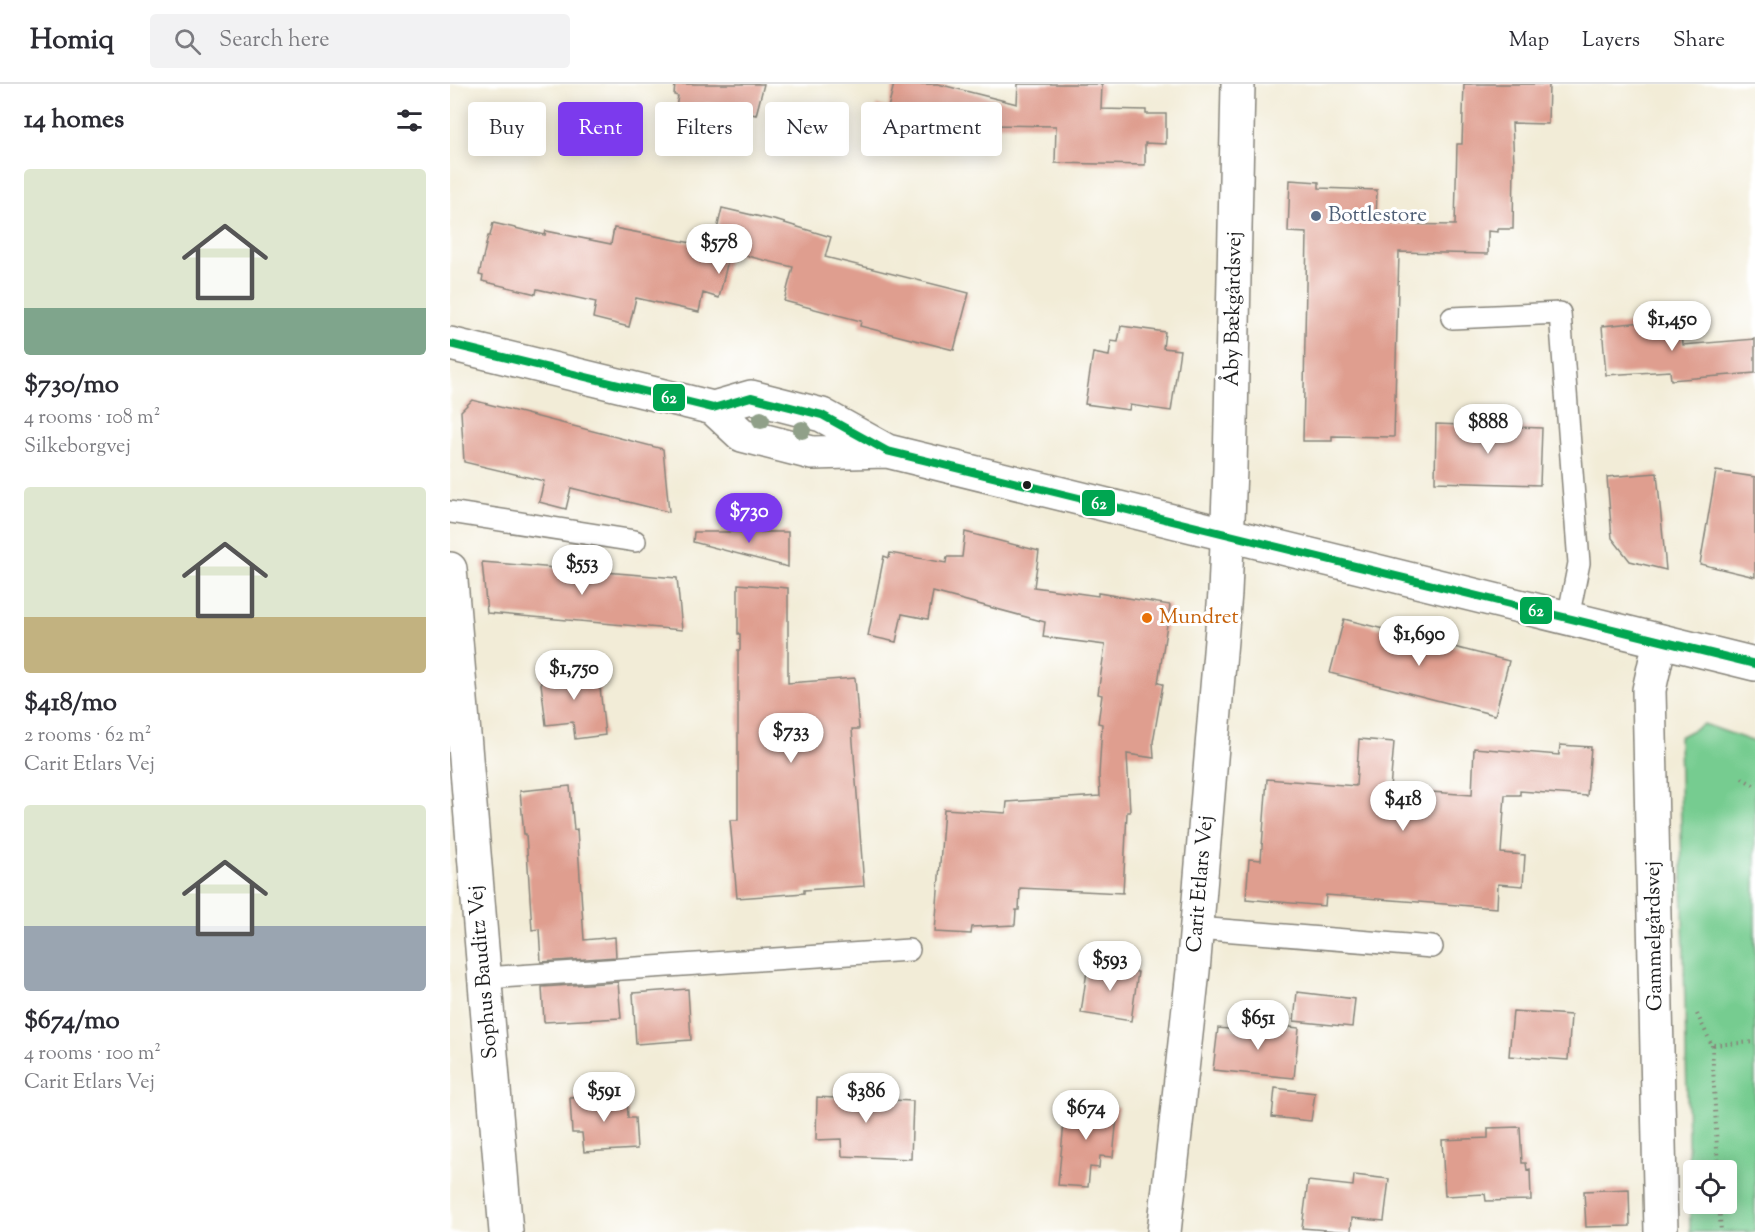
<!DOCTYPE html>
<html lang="en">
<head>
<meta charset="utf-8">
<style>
	body { margin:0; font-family:"Sorts Mill Goudy",serif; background:#f2f2f3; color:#2b2b33; height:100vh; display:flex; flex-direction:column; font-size:22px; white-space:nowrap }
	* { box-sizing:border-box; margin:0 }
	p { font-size:20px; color:#7c7c81 }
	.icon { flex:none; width:33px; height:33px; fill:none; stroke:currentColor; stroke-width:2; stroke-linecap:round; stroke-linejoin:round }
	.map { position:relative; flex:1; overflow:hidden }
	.side { display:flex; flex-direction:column; background:#fff; width:450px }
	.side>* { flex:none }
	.hud { position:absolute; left:18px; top:18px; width:570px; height:54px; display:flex; gap:12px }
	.fabs { position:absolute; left:1233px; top:1076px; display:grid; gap:12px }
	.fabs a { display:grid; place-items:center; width:54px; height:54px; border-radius:6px; background:#fff; box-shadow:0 3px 15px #0003; font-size:30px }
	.price { position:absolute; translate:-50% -51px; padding:0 14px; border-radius:21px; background:#fff; color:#222; font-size:20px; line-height:39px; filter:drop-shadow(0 2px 3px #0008) }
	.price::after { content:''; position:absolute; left:50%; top:36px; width:18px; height:14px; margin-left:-9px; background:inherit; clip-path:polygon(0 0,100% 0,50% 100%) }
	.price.active { background:#7c3aed; color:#fff }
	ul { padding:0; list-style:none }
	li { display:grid; align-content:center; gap:12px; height:318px; padding:0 24px }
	li span { display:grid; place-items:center; height:186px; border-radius:6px; color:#555 }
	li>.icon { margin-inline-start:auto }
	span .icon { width:108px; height:108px; fill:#fffc; stroke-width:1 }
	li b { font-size:26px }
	h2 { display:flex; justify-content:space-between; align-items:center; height:72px; padding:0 24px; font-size:26px }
	.chip { padding:0 21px; border-radius:6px; background:#fff; box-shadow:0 3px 15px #0003; font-size:21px; line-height:54px }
	.chip.active { background:#7c3aed; color:#fff }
	header { display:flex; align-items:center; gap:36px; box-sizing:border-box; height:84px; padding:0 30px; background:#fff; border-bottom:2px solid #e1e1e2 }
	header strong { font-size:28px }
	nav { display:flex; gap:33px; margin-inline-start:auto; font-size:21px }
	.search { width:420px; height:54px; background:#f2f2f3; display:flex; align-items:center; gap:15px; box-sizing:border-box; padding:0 21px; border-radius:6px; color:#7c7c81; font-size:22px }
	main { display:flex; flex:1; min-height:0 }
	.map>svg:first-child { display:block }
</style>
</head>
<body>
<header>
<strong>Homiq</strong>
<div class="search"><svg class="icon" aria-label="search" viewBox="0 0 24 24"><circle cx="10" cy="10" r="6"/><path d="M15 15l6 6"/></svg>Search here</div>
<nav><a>Map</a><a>Layers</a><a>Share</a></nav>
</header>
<main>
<section class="side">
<h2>14 homes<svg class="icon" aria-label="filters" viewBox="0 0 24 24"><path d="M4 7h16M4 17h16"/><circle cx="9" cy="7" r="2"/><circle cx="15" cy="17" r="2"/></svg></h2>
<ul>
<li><span style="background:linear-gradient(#dfe7d0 75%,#7fa58c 0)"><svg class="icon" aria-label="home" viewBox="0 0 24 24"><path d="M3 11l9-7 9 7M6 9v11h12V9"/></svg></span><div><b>$730/mo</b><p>4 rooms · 108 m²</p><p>Silkeborgvej</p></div></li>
<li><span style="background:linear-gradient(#dfe7d0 70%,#c2b280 0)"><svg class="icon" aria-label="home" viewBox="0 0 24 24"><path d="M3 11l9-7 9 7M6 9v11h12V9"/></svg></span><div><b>$418/mo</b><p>2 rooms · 62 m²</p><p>Carit Etlars Vej</p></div></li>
<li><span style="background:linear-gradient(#dfe7d0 65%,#9aa5b1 0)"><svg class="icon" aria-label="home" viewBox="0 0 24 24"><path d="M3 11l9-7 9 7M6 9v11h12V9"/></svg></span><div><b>$674/mo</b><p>4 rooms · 100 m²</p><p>Carit Etlars Vej</p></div></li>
</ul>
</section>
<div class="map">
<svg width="1305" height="1148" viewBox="0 0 1305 1148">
	<rect width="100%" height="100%" fill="#fff"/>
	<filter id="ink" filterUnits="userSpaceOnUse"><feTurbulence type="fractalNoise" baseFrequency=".0167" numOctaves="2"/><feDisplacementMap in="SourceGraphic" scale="12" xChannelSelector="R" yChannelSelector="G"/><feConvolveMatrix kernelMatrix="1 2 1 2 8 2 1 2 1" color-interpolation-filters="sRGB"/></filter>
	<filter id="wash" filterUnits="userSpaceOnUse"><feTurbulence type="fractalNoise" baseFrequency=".008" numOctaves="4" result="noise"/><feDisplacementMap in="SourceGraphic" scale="24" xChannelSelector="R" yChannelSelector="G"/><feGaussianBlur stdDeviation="1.35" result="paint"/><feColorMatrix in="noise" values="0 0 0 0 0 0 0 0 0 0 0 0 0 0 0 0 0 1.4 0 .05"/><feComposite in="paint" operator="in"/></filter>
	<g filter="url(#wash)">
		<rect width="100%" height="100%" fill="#f2ecd7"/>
		<path fill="#76cc90" stroke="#497456" stroke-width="1.5" fill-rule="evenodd" d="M1254,640l51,18v490h-65l-11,-495zM1244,1086h32v33h-32z"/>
		<g id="blocks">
			<path fill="#df9e8f" d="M225,0h89l-8,31 -50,-12 -11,43 -31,-8 8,-32 4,1 2,-11 -4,-1z
				M444,0h44l79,20 1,-20h84l-1,25 45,1v4h20v30l-21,-1v22l-90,-2 1,-37 -69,-1 -6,27 -63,-15 -2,12 -47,-12 8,-32 11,3z
				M1014,0h85l-1,40 -36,-1 2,40 -1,66h-15v3l-10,-1v23l-89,-2 -5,185 -62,-1v5h-29l4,-208 -19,-1 2,-52 29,2v6l58,2 -1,31 14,1v2l65,1 2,-81h5z
				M272,124l56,13 53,16 -6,20 144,36 -15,57 -94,-24 1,-5 -77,-20 9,-34 -63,-15 -11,46 -16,-5 -4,19 -63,-14 -7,29 -36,-9 3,-16 -59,-13 -1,5 -54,-13 1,-5 -4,-1 9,-39h2l3,-13 52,12 1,-4 65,13 3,-16 103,20 -4,-1z
				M1225,235l1,10h6l1,16 72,-6v34l-84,7 -1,-9 -64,4 -4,-49z
				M671,242l44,6 -2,16 17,2 -9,61 -41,-6 -1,5 -44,-6 8,-51 16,3 2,-15 7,1z
				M22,316l191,49 6,63 -98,-24 -5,21 -27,-7 5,-21 -80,-19 -3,-51z
				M986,340l106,4 -2,57 -105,-3z
				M1266,387l39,6v100l-55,-13z
				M1207,389l9,97 -36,-9 -18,-23 -5,-61z
				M244,448h94v35l-95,-25z
				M515,448l74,19 -5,36 64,9v-3l72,12 -12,78 5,1 -10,58 1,16 -27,-4 3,58h-3l-4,81 -103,-5 -1,22h-3l-1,15 -43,2 -1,7 -36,-2 9,-123 62,4 1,-11 93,-6 -1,-21 3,-51 -4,-1 4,-28 -4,-1 7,-49 -62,-8 2,-15 -112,-30 -5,27 -26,-5 -6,28 -28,-6 16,-80 5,2 1,-5 56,10 1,-6h15z
				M32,478l195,16 5,52 -195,-17z
				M288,500l50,4v95l67,-5 4,51h-7l12,157 -60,4v3l-67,5 -7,-78h8v-170h2v-16h-2z
				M894,535l165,42 -14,54 -165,-42z
				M148,584l7,67 -30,4 -2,-17 -27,3 -6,-50z
				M909,655l35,3 -4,47 82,6 2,-47 85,7 1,-10 31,2 -4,49 -67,-5v4h-15l-4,58 24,2 -2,31 -25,-2 -1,24 -171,-13 -1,11 -79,-7 3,-40 12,1 6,-81 89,7z
				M120,702l4,44 3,-1 7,111 31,-3 1,20 -75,5 -2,-33 -7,1 -6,-96h-2l-4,-43z
				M638,880l50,8 -7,49 -50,-8z
				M168,898l3,36 -77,4 -2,-35z
				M238,905l3,51 -55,4 -3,-51z
				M847,908l58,7 -3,28 -58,-6z
				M1063,927l58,4 -3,45 -59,-4z
				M801,939l48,5 -5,50 -81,-8 5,-42 32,3z
				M386,1001l34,1 -1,13 44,2 -2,58 -69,-3 -1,-17 -25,1 1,-43 18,1z
				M825,1004l40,5 -4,28 -39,-4z
				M177,1012l1,22h7l2,31 -53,3 -2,-19h-10l-2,-35z
				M616,1018l52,5 -5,50 -13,-1 -1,12 -9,-1 -2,20 -30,-2z
				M1070,1043l2,36h4l1,7 3,-1 1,31 -45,1 -1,-7 -40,2 -3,-56 46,-2v-10z
				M904,1091l35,4 -5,42 -32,-3 -1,14 -49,-4 6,-47 45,5z
				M1179,1105l1,37 -44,1 -2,-36z"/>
		</g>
	</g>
	<g filter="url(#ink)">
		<use href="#blocks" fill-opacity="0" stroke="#87847a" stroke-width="1.5"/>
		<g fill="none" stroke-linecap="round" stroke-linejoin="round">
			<defs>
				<path id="service" d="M1002,234l108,-5 19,250 -11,55
					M0,428l185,29
					M747,844l235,19
					M35,894l424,-28"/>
				<path id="minor" d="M0,485l56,663
					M1210,557l-11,49 12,542
					M714,1148l29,-261 32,-378 5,-124 8,-385"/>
				<path id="tertiary" d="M0,260l263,64 38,-11 71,18 65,36 868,213
					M263,324l29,27 70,18 74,-2"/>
			</defs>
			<use href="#service" stroke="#87847a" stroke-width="24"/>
			<use href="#minor" stroke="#87847a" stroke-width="36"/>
			<use href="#tertiary" stroke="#87847a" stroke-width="36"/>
			<path stroke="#87847a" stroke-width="4" stroke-dasharray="1.5 4.5" stroke-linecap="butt" d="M1292,694l13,8
				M1247,930l15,31 43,-3
				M1262,961l6,125
				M1269,1119l2,29"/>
			<use href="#service" stroke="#fff" stroke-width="21"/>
			<use href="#minor" stroke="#fff" stroke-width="33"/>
			<use href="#tertiary" stroke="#fff" stroke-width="33"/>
			<defs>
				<path id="bus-1" d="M0,260l263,64 38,-11 71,18 65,36 868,213"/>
			</defs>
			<use href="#bus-1" stroke="#fff" stroke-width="12"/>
			<use href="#bus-1" stroke="#00a651" stroke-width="8"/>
		</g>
		<g fill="#90a089">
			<circle cx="311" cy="336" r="9"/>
			<circle cx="352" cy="346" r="9"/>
		</g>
	</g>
	<circle fill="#5c6f8a" stroke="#fff" stroke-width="2" cx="866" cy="132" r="6"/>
	<circle fill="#1c1c1c" stroke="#fff" stroke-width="2" cx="577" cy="401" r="5"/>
	<circle fill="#e8710a" stroke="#fff" stroke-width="2" cx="697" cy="534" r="6"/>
	<g text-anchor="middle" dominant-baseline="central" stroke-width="6" stroke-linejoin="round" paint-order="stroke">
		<g font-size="21" fill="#4e5e75" stroke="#fff" text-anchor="start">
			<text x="878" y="132">Bottlestore</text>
		</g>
		<g font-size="21" fill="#1c1c1c" stroke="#fff">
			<text transform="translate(784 225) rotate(-89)">Åby Bækgårdsvej</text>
			<text transform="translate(751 800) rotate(-85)">Carit Etlars Vej</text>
			<text transform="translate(1205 852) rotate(-91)">Gammelgårdsvej</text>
			<text transform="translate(34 888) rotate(-95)">Sophus Bauditz Vej</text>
		</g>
		<g font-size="21" fill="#c56008" stroke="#fff" text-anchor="start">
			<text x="709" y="534">Mundret</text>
		</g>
	</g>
	<g stroke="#fff" stroke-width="2">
		<rect x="202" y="299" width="34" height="29" rx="6" fill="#00a651"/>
		<rect x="631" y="405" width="35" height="28" rx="6" fill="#00a651"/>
		<rect x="1069" y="512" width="34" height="29" rx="6" fill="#00a651"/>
	</g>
	<g font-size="16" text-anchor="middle" font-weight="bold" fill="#fff">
		<text x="219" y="319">62</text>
		<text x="649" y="425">62</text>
		<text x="1086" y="532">62</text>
	</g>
</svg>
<div class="fabs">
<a><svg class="icon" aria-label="locate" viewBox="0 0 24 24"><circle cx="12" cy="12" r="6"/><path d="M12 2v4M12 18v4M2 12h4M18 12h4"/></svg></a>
</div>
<b class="price" style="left:269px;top:191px">$578</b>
<b class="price" style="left:1222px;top:268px">$1,450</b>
<b class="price" style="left:1038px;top:371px">$888</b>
<b class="price active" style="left:299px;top:460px">$730</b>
<b class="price" style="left:132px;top:512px">$553</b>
<b class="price" style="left:969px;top:583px">$1,690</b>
<b class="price" style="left:124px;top:617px">$1,750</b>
<b class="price" style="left:341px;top:680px">$733</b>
<b class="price" style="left:953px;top:748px">$418</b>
<b class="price" style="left:660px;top:908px">$593</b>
<b class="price" style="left:808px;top:967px">$651</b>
<b class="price" style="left:154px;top:1039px">$591</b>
<b class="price" style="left:416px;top:1040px">$386</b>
<b class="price" style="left:636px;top:1057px">$674</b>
<div class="hud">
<a class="chip">Buy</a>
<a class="chip active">Rent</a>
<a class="chip">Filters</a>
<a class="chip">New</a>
<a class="chip">Apartment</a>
</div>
</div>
</main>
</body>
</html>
